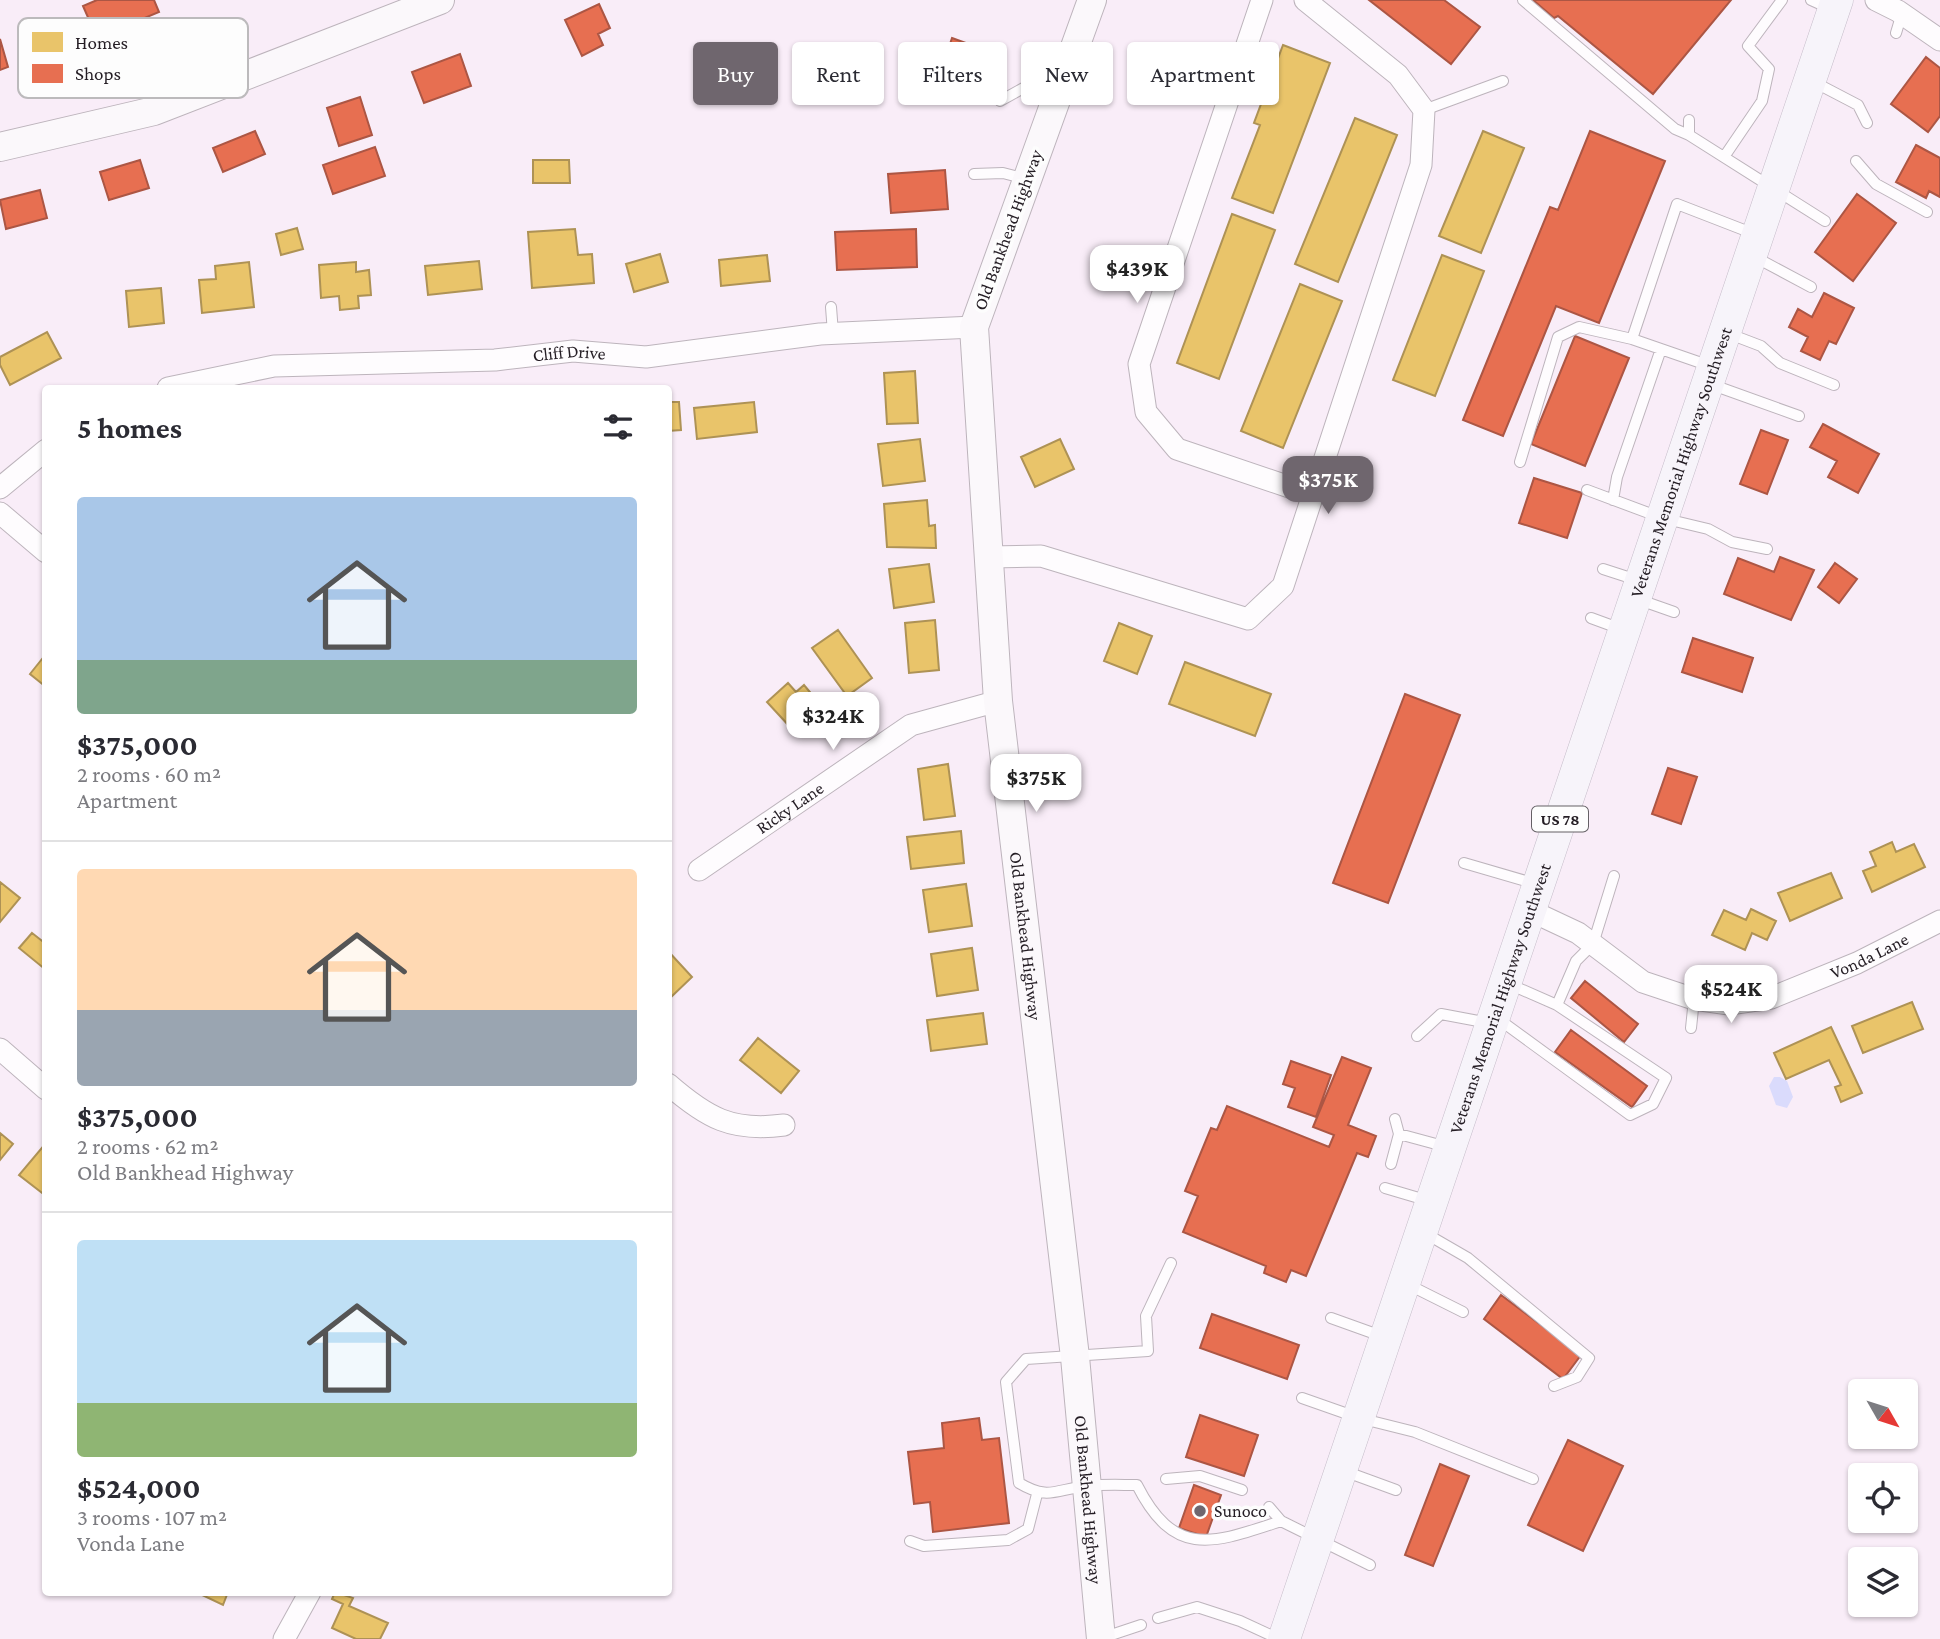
<!DOCTYPE html>
<html lang="en">
<head>
<meta charset="utf-8">
<style>
	body { margin:0; font-family:"Crimson Pro",serif; background:#f7f7f7; color:#2b2b33; height:100vh; display:flex; flex-direction:column; font-size:26px; white-space:nowrap }
	* { box-sizing:border-box; margin:0 }
	p { font-size:23px; color:#7c7c81 }
	.icon { flex:none; width:38px; height:38px; fill:none; stroke:currentColor; stroke-width:2; stroke-linecap:round; stroke-linejoin:round }
	.map { position:relative; flex:1; overflow:hidden }
	.details { position:absolute; left:42px; top:385px; width:630px; height:1211px; display:flex; flex-direction:column; background:#fff; border-radius:7px; box-shadow:0 2px 5px #0004 }
	.details>* { flex:none }
	.hud { position:absolute; left:693px; top:42px; width:665px; height:63px; display:flex; gap:14px }
	.needle { width:46px; rotate:129deg }
	.controls { position:absolute; left:1848px; top:1379px; display:grid; gap:14px }
	.controls a { display:grid; place-items:center; width:70px; height:70px; border-radius:7px; background:#fff; box-shadow:0 2px 5px #0004; font-size:35px }
	.price { position:absolute; translate:-50% -60px; padding:0 16px; border-radius:14px; background:#fff; color:#222; font-size:23px; line-height:46px; filter:drop-shadow(0 2px 4px #0008) }
	.price::after { content:''; position:absolute; left:50%; top:42px; width:21px; height:16px; margin-left:-10px; background:inherit; clip-path:polygon(0 0,100% 0,50% 100%) }
	.price.active { background:#6f666e; color:#fff }
	ul { padding:0; list-style:none }
	li { display:grid; align-content:center; gap:14px; height:371px; padding:0 35px }
	li+li { border-top:2px solid #e1e1e2 }
	li span { display:grid; place-items:center; height:217px; border-radius:7px; color:#555 }
	li>.icon { margin-inline-start:auto }
	span .icon { width:126px; height:126px; fill:#fffc; stroke-width:1 }
	li b { font-size:30px }
	h2 { display:flex; justify-content:space-between; align-items:center; height:84px; padding:0 35px; font-size:30px }
	.pill { padding:0 24px; border-radius:7px; background:#fff; box-shadow:0 2px 5px #0004; font-size:24px; line-height:63px }
	.pill.active { background:#6f666e; color:#fff }
	.map>svg:first-child { display:block }
</style>
</head>
<body>
<div class="map">
<svg width="1940" height="1639" viewBox="0 0 1940 1639">
	<rect width="100%" height="100%" fill="#f9edf8"/>
	<path fill="#dadbfc" d="M1774,1077h6l7,4 6,16 -6,11 -11,-3 -7,-19z"/>
	<path fill="#e9c46a" stroke="#ae9255" stroke-width="2" d="M1283,45l47,18 -57,150 -41,-15 28,-73 -6,-2z
		M1355,118l42,17 -59,147 -43,-18z
		M1483,131l41,17 -43,105 -42,-17z
		M533,160h36l1,23h-37z
		M1232,214l43,16 -56,149 -42,-16z
		M297,228l6,21 -22,6 -5,-21z
		M575,229l3,26 14,-1 2,29 -62,5 -4,-56z
		M660,254l8,28 -34,10 -8,-28z
		M767,255l3,26 -49,5 -2,-26z
		M1442,255l42,16 -49,125 -42,-16z
		M479,261l3,28 -54,6 -3,-29z
		M249,262l5,45 -52,6 -3,-33 17,-1 -1,-13z
		M356,262v10l13,-2 2,25 -13,1 1,12 -19,2 -1,-14 -18,2 -2,-33z
		M1300,284l42,17 -59,147 -42,-17z
		M161,288l3,35 -35,4 -3,-36z
		M47,332l14,26 -51,27 -10,-20v-8z
		M915,371l3,52 -31,1 -3,-51z
		M668,402h11l2,28 -13,1z
		M754,402l3,30 -60,7 -3,-31z
		M920,439l5,42 -42,5 -5,-42z
		M1060,439l14,30 -39,18 -14,-30z
		M927,500l2,26 6,-1 1,23 -49,-1 -3,-43z
		M929,564l5,38 -40,6 -5,-39z
		M935,620l4,50 -30,3 -4,-50z
		M1119,623l33,13 -15,38 -33,-13z
		M838,630l34,48 -25,18 -35,-48z
		M46,654v33l-16,-13z
		M1185,662l86,32 -16,42 -86,-32z
		M788,683l8,9 8,-7 15,18 -28,25 -24,-26z
		M948,764l7,52 -31,4 -6,-51z
		M961,831l3,32 -53,6 -4,-32z
		M1892,842l4,10 18,-8 11,23 -53,25 -9,-21 13,-5 -6,-14z
		M1831,873l11,25 -52,23 -12,-28z
		M0,882l20,16 -20,24z
		M966,884l6,42 -43,6 -6,-42z
		M1751,909l25,12 -9,19 -15,-7 -7,17 -33,-15 12,-25 22,10z
		M32,933l14,11v26l-27,-22z
		M972,948l6,42 -41,6 -6,-42z
		M668,951l24,26 -22,21 -2,-2z
		M1912,1002l11,27 -60,24 -11,-27z
		M983,1013l4,31 -56,7 -4,-31z
		M1831,1027l31,66 -21,9 -6,-15 6,-2 -12,-25 -43,19 -12,-26z
		M758,1038l41,33 -18,22 -41,-33z
		M0,1133l13,11 -13,16z
		M46,1143v53l-27,-21z
		M196,1592h32l-5,13z
		M335,1592l18,6 -4,8 39,17 -8,16h-24l-24,-11 11,-24 -11,-5z"/>
	<path fill="#e76f51" stroke="#ac5644" stroke-width="2" d="M97,0h57l5,12 -62,26 -14,-32z
		M1369,0h75l36,27 -29,37z
		M1533,0h198l-78,94 -95,-78 -4,2z
		M599,4l11,24 -12,6 5,11 -21,11 -17,-36z
		M952,38l50,18 -13,38 -50,-17z
		M0,39l8,28 -8,3z
		M460,54l11,32 -47,17 -12,-31z
		M1926,57l14,11v48l-12,16 -37,-28z
		M360,97l12,38 -33,11 -12,-38z
		M255,131l10,23 -42,18 -10,-24z
		M1590,131l75,30 -66,162 -43,-17 -53,130 -40,-16 87,-213 8,3z
		M1916,145l24,13v39l-11,-6 -3,7 -30,-16z
		M375,147l10,29 -52,18 -10,-29z
		M140,160l9,28 -40,12 -9,-28z
		M945,170l3,39 -57,4 -3,-39z
		M40,190l7,28 -41,11 -6,-29z
		M1857,194l39,29 -43,58 -38,-29z
		M916,229l1,38 -80,3 -2,-38z
		M1824,293l30,15 -18,36 -7,-3 -9,19 -19,-9 7,-14 -19,-10 9,-18 14,8z
		M1575,336l54,22 -44,108 -54,-22z
		M1823,424l56,30 -21,39 -30,-16 9,-16 -27,-14z
		M1761,430l27,10 -21,54 -27,-10z
		M1534,478l48,15 -15,45 -48,-15z
		M1780,557l34,13 -23,50 -67,-26 14,-36 36,14z
		M1835,563l22,16 -18,24 -21,-16z
		M1693,638l60,20 -11,34 -60,-20z
		M1405,694l55,21 -72,188 -55,-20z
		M1668,768l29,9 -16,47 -29,-10z
		M1585,981l53,43 -14,18 -53,-44z
		M1571,1030l76,56 -15,21 -77,-55z
		M1342,1057l29,11 -23,57 28,11 -8,21 -11,-4 -51,123 -15,-6 -5,12 -22,-9 2,-7 -83,-34 15,-36 -13,-5 26,-63 6,2 10,-24 102,41 5,-12 -21,-8z
		M1291,1061l40,14 -15,42 -28,-10 7,-19 -12,-4z
		M1501,1295l80,60 -18,24 -79,-60z
		M1212,1314l87,31 -12,34 -87,-31z
		M1200,1415l58,20 -14,41 -58,-19z
		M979,1418l3,22 17,-2 10,85 -76,9 -3,-30 -16,2 -6,-52 36,-4 -2,-25z
		M1568,1440l55,26 -40,85 -55,-26z
		M1440,1464l29,12 -36,90 -28,-11z
		M1194,1485l27,10 -15,42 -27,-9z"/>
	<g fill="none" stroke-linecap="round" stroke-linejoin="round">
		<defs>
			<path id="lane" d="M1523,0l152,129 14,6
				M1811,0l20,9
				M1896,33l6,-20
				M35,48l31,-3
				M1812,81l46,24 9,18
				M1000,101l27,-15 28,10
				M1424,110l79,-29
				M1689,120v15l136,86
				M1724,157l38,-56 7,-32 -21,-23 34,-46
				M1856,161l20,23 51,28
				M974,174l29,-1 23,6
				M1753,256l58,31
				M831,307l2,26
				M1727,333l34,13 19,17 54,22
				M1632,339l45,-135 80,31
				M1710,384l89,32
				M1520,462l38,-125 21,-10 53,12 78,27
				M1587,490l75,28 46,11 24,13 35,7
				M1613,500l4,-23 44,-128
				M1603,569l34,11
				M1637,599l37,13
				M1591,618l30,11
				M1464,863l72,21
				M1509,984l48,21 19,-44 17,-17 21,-68
				M1497,1018l133,97 23,-11 13,-26 -109,-73
				M1691,1028l3,-29
				M1417,1036l24,-22 48,9
				M1399,1134l48,13
				M1391,1164l8,-30 -4,-15
				M1385,1188l44,13
				M1423,1232l45,26 121,100 -12,19 -23,9
				M1171,1263l-25,53 2,35 -122,8 -20,23 13,101c30,18 37,6 68,3 16,-2 34,-1 50,-1 38,75 77,58 144,36
				M1407,1284l56,28
				M1331,1318l53,19
				M1302,1398l57,20 56,14 118,47
				M1344,1471l52,19
				M1166,1479l34,-3 42,14
				M1269,1507l12,14 89,44
				M910,1541l14,5 84,-6 20,-11 9,-35
				M1158,1618l39,-11 43,14 39,18
				M1102,1638l39,-13"/>
			<g id="street">
				<path d="M1262,0l-123,364 7,48 31,37 136,46"/>
				<path d="M1876,0l22,11 42,29"/>
				<path id="s1" d="M168,388l106,-22 221,-6 78,-9 73,6 174,-23 154,-7"/>
				<path d="M0,488l46,-38"/>
				<path d="M0,513l46,39"/>
				<path d="M988,557l53,-1 207,63 35,-33 138,-421 3,-55 -26,-35 -93,-75"/>
				<path id="s2" d="M699,870l212,-145 87,-24"/>
				<path id="s3" d="M1529,910l49,23 65,49 51,17 35,5 42,-6 86,-35 83,-42"/>
				<path d="M0,1049l46,40"/>
				<path d="M668,1084c39,34 64,48 116,41"/>
				<path d="M284,1639l26,-47"/>
			</g>
			<g id="secondary">
				<path id="s4" d="M1092,0l-118,327 24,374 77,656 26,282"/>
				<path d="M0,147l154,-36 286,-111"/>
			</g>
			<g id="primary">
				<path id="s5" d="M1284,1639l553,-1639"/>
			</g>
		</defs>
		<use href="#lane" stroke="#bdb4bc" stroke-width="12"/>
		<use href="#street" stroke="#bdb4bc" stroke-width="23"/>
		<use href="#secondary" stroke="#bdb4bc" stroke-width="30"/>
		<use href="#primary" stroke="#c5bcc9" stroke-width="33"/>
		<use href="#lane" stroke="#fefcfe" stroke-width="10"/>
		<use href="#street" stroke="#fefcfe" stroke-width="21"/>
		<use href="#secondary" stroke="#fbf8fb" stroke-width="28"/>
		<use href="#primary" stroke="#f7f4fa" stroke-width="32"/>
	</g>
	<circle fill="#6f666e" stroke="#fdfdfd" stroke-width="2.5" cx="1200" cy="1511" r="7"/>
	<g text-anchor="middle" dominant-baseline="central" stroke-width="7" stroke-linejoin="round" paint-order="stroke">
		<rect fill="#fdfdfd" stroke="#656065" stroke-width="2" x="1532" y="806.5" width="56" height="25" rx="5"/>
		<g font-size="16" font-weight="bold" fill="#241d24">
			<text x="1560" y="819">US 78</text>
		</g>
		<g font-size="18" fill="#241d24" stroke="#fdfdfd">
			<text transform="translate(1008 230) rotate(-70)">Old Bankhead Highway</text>
			<text stroke="none"><textPath href="#s1" startOffset="404">Cliff Drive</textPath></text>
			<text stroke="none"><textPath href="#s5" startOffset="1242">Veterans Memorial Highway Southwest</textPath></text>
			<text stroke="none"><textPath href="#s2" startOffset="110">Ricky Lane</textPath></text>
			<text stroke="none"><textPath href="#s4" startOffset="959">Old Bankhead Highway</textPath></text>
			<text stroke="none"><textPath href="#s3" startOffset="374">Vonda Lane</textPath></text>
			<text stroke="none"><textPath href="#s5" startOffset="676">Veterans Memorial Highway Southwest</textPath></text>
			<text stroke="none"><textPath href="#s4" startOffset="1526">Old Bankhead Highway</textPath></text>
		</g>
		<g font-size="18" fill="#241d24" stroke="#fdfdfd" text-anchor="start">
			<text x="1214" y="1511">Sunoco</text>
		</g>
	</g>
	<rect x="18" y="18" width="230" height="80" rx="10" fill="#fdfdfd" stroke="#bcbabc" stroke-width="2"/>
	<rect x="32" y="32" width="31" height="20" fill="#e9c46a"/>
	<rect x="32" y="64" width="31" height="19" fill="#e76f51"/>
	<g font-size="19" fill="#241d24">
		<text x="75" y="49">Homes</text>
		<text x="75" y="80">Shops</text>
	</g>
</svg>
<div class="controls">
<a><svg class="needle" viewBox="-14 -14 28 28"><path d="M0-13l5 13h-10z" fill="#e53935"/><path d="M0 13l5-13h-10z" fill="#7c7c81"/></svg></a>
<a><svg class="icon" aria-label="locate" viewBox="0 0 24 24"><circle cx="12" cy="12" r="6"/><path d="M12 2v4M12 18v4M2 12h4M18 12h4"/></svg></a>
<a><svg class="icon" aria-label="layers" viewBox="0 0 24 24"><path d="M12 4l9 5-9 5-9-5zM3 14l9 5 9-5"/></svg></a>
</div>
<b class="price" style="left:1137px;top:305px">$439K</b>
<b class="price active" style="left:1328px;top:516px">$375K</b>
<b class="price" style="left:833px;top:752px">$324K</b>
<b class="price" style="left:1036px;top:814px">$375K</b>
<b class="price" style="left:1731px;top:1025px">$524K</b>
<div class="hud">
<a class="pill active">Buy</a>
<a class="pill">Rent</a>
<a class="pill">Filters</a>
<a class="pill">New</a>
<a class="pill">Apartment</a>
</div>
<section class="details">
<h2>5 homes<svg class="icon" aria-label="filters" viewBox="0 0 24 24"><path d="M4 7h16M4 17h16"/><circle cx="9" cy="7" r="2"/><circle cx="15" cy="17" r="2"/></svg></h2>
<ul>
<li><span style="background:linear-gradient(#a9c7e8 75%,#7fa58c 0)"><svg class="icon" aria-label="home" viewBox="0 0 24 24"><path d="M3 11l9-7 9 7M6 9v11h12V9"/></svg></span><div><b>$375,000</b><p>2 rooms · 60 m²</p><p>Apartment</p></div></li>
<li><span style="background:linear-gradient(#ffd9b3 65%,#9aa5b1 0)"><svg class="icon" aria-label="home" viewBox="0 0 24 24"><path d="M3 11l9-7 9 7M6 9v11h12V9"/></svg></span><div><b>$375,000</b><p>2 rooms · 62 m²</p><p>Old Bankhead Highway</p></div></li>
<li><span style="background:linear-gradient(#bfe0f5 75%,#8fb573 0)"><svg class="icon" aria-label="home" viewBox="0 0 24 24"><path d="M3 11l9-7 9 7M6 9v11h12V9"/></svg></span><div><b>$524,000</b><p>3 rooms · 107 m²</p><p>Vonda Lane</p></div></li>
</ul>
</section>
</div>
</body>
</html>
